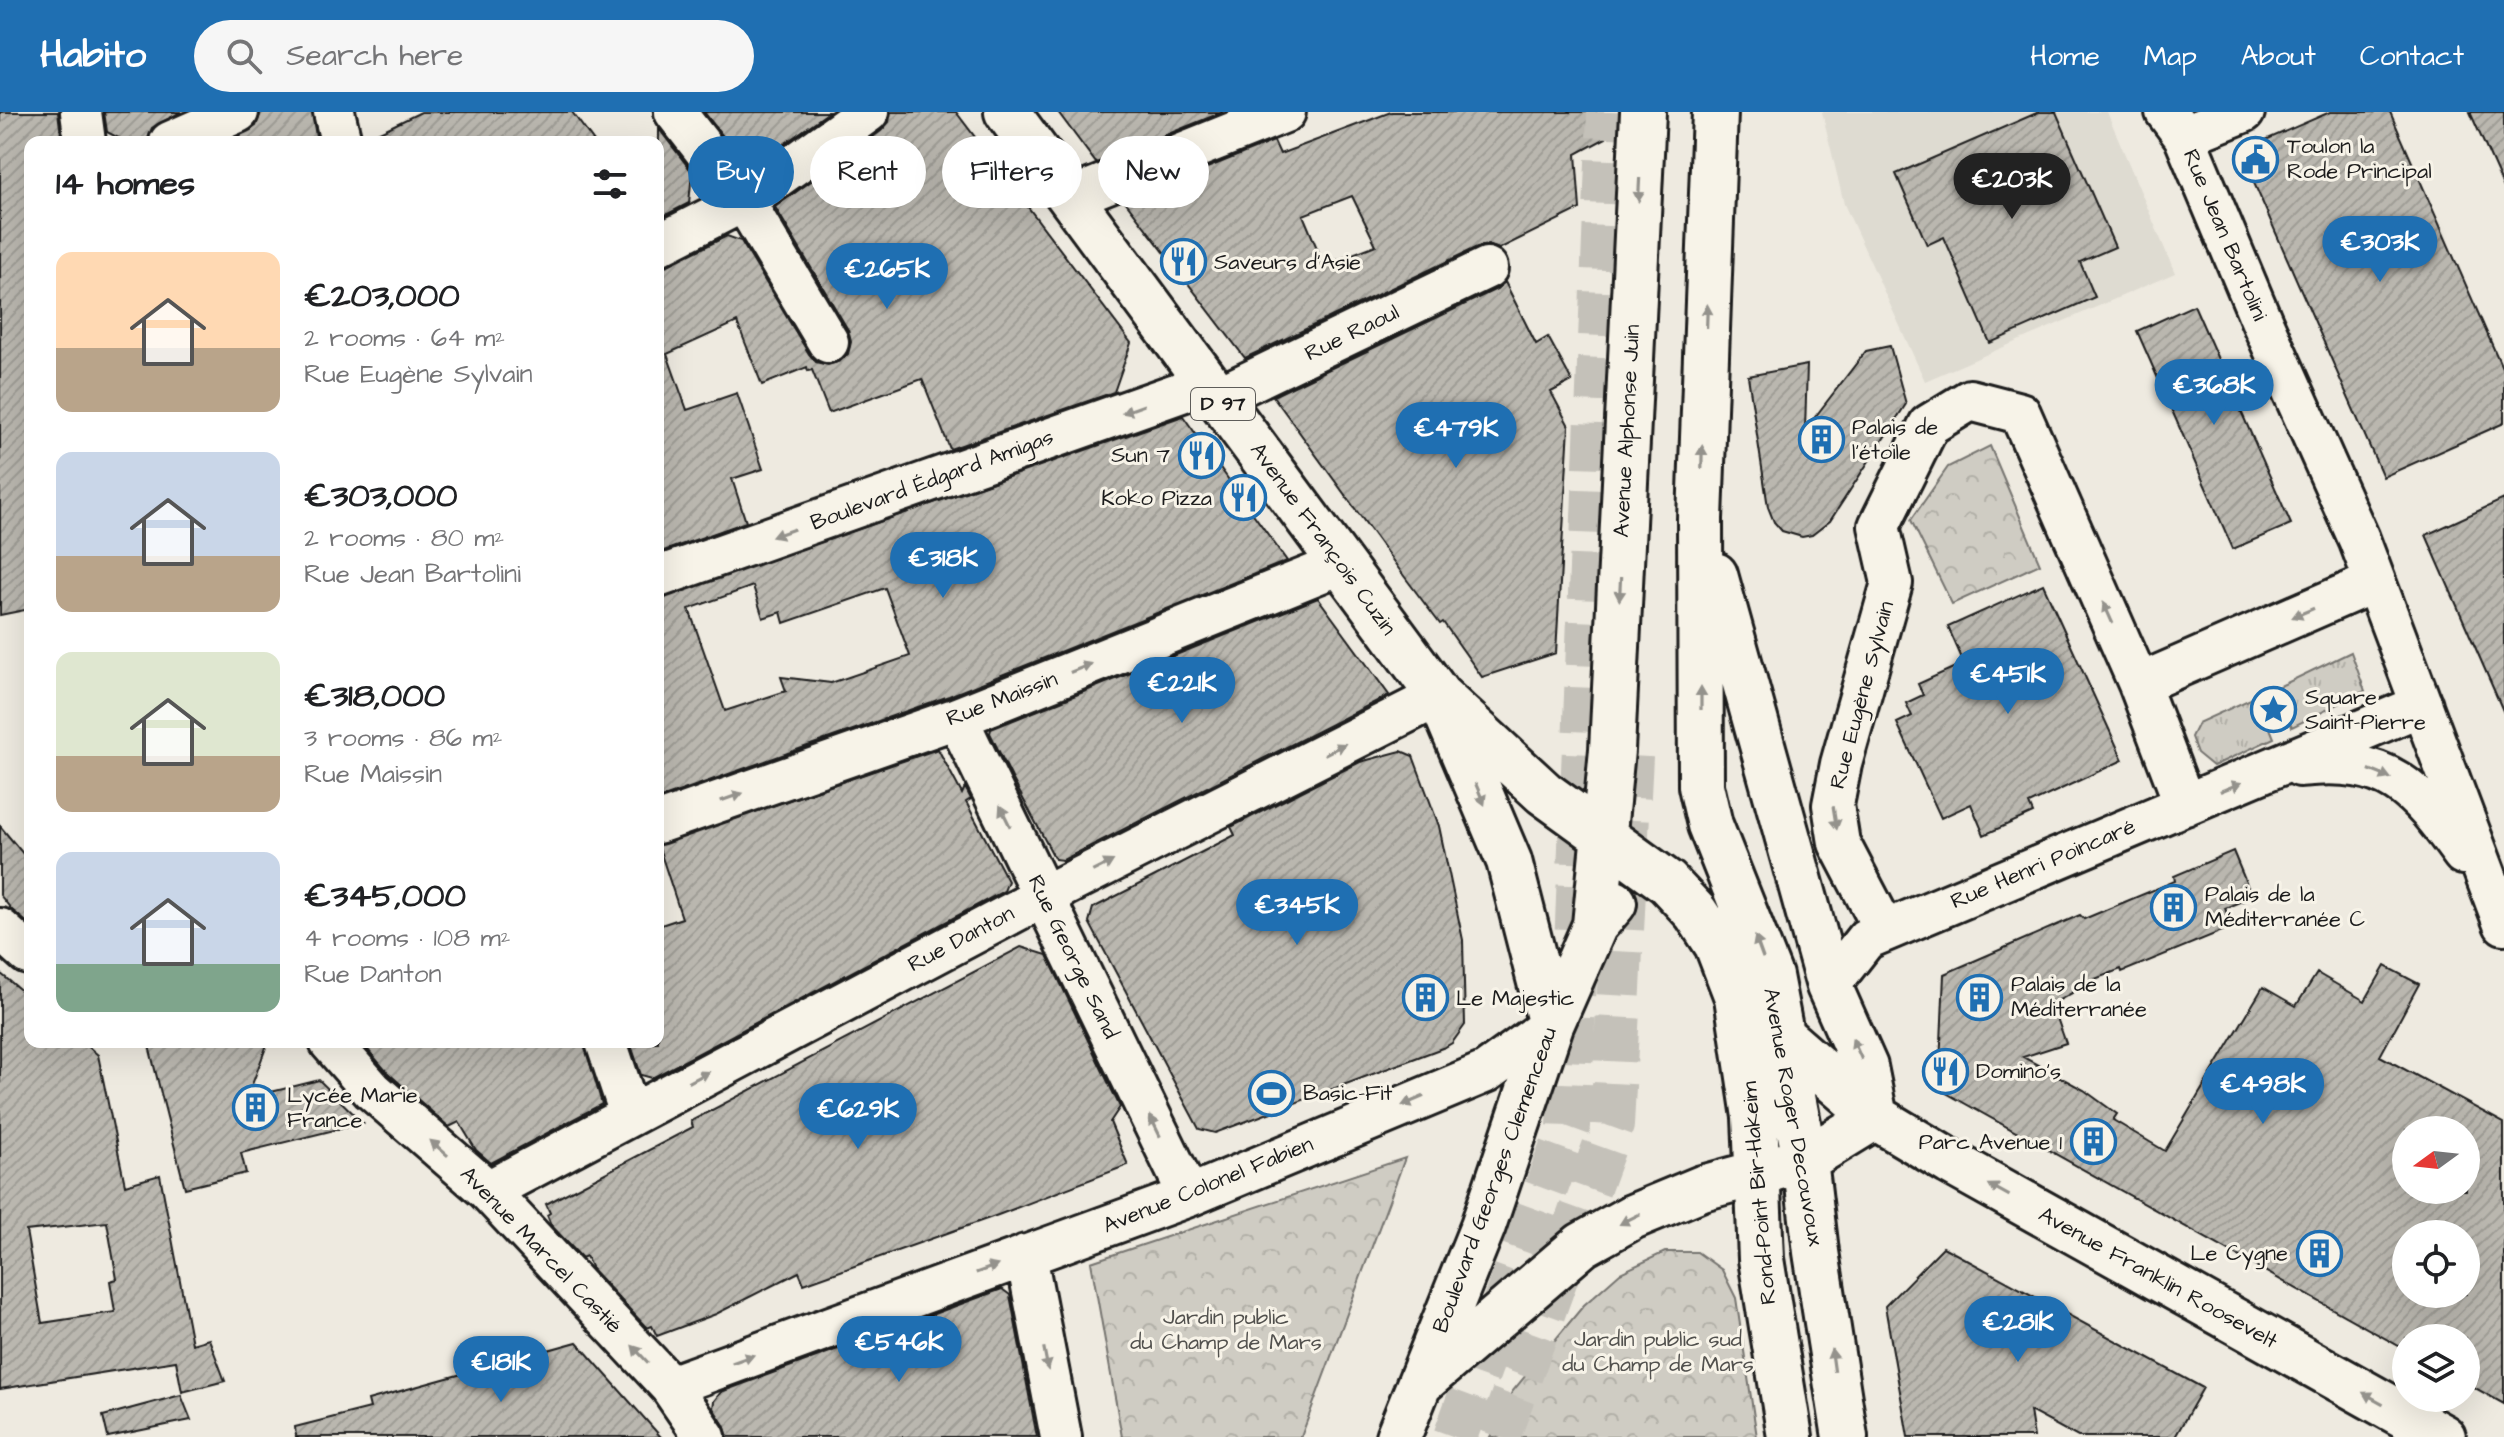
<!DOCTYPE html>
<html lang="en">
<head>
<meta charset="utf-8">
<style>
	body { margin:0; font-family:"Architects Daughter",sans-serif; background:#f6f6f6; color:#202124; height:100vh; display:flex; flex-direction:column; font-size:30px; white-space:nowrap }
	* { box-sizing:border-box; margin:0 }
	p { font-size:26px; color:#757577 }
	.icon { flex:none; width:44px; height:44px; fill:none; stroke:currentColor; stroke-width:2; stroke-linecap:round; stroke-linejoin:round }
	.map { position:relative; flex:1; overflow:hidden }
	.side { position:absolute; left:24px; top:24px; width:640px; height:912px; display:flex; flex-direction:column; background:#fff; border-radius:16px; box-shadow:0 8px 32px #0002 }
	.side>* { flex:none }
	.banner { position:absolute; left:688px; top:24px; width:760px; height:72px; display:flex; gap:16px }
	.needle { width:52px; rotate:255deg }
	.buttons { position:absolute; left:2392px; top:1004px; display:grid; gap:16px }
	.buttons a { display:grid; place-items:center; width:88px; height:88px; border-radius:50%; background:#fff; box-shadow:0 8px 32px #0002; font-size:40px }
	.price { position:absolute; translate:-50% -68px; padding:0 18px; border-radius:28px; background:#1f6fb2; color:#fff; font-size:26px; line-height:52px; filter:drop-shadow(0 2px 4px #0008) }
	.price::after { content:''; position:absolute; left:50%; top:48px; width:24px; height:18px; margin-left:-12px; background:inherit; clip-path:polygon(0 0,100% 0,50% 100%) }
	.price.on { background:#222; color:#fff }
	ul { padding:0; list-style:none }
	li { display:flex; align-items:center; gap:24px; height:200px; padding:0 32px }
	li span { display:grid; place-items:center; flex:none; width:224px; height:160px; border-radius:16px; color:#555 }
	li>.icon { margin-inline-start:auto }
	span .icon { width:96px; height:96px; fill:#fffc; stroke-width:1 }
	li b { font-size:34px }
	h2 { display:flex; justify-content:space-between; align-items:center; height:96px; padding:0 32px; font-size:34px }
	.tag { padding:0 28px; border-radius:36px; background:#fff; box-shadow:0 8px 32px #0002; font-size:28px; line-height:72px }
	.tag.on { background:#1f6fb2; color:#fff }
	header { display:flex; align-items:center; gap:48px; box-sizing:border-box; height:112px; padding:0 40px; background:#1f6fb2; color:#fff }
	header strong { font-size:38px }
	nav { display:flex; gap:44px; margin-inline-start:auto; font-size:28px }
	.search { width:560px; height:72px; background:#f6f6f6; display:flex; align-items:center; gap:20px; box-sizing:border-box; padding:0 28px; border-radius:44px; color:#757577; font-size:30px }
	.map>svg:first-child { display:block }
</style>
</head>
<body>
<header>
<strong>Habito</strong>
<div class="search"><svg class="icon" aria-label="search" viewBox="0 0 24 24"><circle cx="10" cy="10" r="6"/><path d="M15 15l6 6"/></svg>Search here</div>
<nav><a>Home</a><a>Map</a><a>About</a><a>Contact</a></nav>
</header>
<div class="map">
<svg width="2504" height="1325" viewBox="0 0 2504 1325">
	<defs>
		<pattern id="grass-tufts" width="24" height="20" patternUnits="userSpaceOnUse" patternTransform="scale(2)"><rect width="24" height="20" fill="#cfccc3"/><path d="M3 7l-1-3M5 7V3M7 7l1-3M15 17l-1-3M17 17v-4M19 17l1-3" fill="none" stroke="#b1afa7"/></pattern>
		<pattern id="park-crowns" width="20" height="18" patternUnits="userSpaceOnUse" patternTransform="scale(2)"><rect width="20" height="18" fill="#cfccc3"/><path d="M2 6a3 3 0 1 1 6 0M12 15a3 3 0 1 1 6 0" fill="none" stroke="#b1afa7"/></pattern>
		<pattern id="building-hatch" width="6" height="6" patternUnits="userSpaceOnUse" patternTransform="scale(2)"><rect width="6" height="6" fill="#bab7af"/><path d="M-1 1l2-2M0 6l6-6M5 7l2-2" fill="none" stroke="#9f9d96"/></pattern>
	</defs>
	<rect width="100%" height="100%" fill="#eeeae0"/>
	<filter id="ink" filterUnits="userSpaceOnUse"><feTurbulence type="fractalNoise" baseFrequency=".0125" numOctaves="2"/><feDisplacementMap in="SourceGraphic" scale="16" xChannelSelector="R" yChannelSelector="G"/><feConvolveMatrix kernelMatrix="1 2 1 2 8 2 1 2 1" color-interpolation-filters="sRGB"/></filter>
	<g filter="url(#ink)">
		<path fill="#dedbd1" d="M1822,0h285l68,161 -250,108 -81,-177z"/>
		<path fill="url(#grass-tufts)" stroke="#767470" stroke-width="2" d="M2351,540l14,39 -73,36 -16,-39z
			M2257,584l17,42 -61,28 -16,-13 -6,-16 7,-14z"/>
		<path fill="url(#park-crowns)" stroke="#767470" stroke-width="2" d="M1990,334l50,118 -88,40 -41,-84 37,-53z
			M1405,1046l-104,279h-179l-31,-175z
			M1665,1140h32l25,18 14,28 21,139h-267l22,-45 72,-87 36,-32z"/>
		<path fill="url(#building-hatch)" stroke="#1c1c1c" stroke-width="2" fill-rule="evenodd" d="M0,0h58l4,30h-32v467l-30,6z
			M104,0h77l-29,16 -5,14h-21l-19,-10z
			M261,0h51l5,30h-90l29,-16z
			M421,0h151l22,30h-231v-2z
			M704,0h125l-80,57z
			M891,0h65l175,231 -17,49 -164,57 -28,-70 -93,34 -17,-43 -4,1 -1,-4 -45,18 -25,-63 -70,32 20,56 50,-17 26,76 -31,10 14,43 -88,31v-285l10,-3 59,-29 14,5 68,113 7,8 12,3 12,-4 8,-7 3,-12 -3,-12 -73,-123 106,-76 8,-9z
			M1058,0h165l-127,51z
			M1391,0h205l10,26 -30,16 4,55 -81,40 -11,-4 -11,2 -232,111 -120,-157 149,-60 6,13zM1352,84l24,49 -52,20 -21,-50z
			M2039,0h17l59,135 -35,15 15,35 -105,46 -46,-106 -17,8 -31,-71z
			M2330,0h60l114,260v51l-121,54 -143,-326z
			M2470,0h34v76z
			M659,17l33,43 -3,31 -31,16z
			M1505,170l31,62 12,-7 24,44 -21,11 18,34 -13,227 -74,24 -39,-55 -3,2 -36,-48 -131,-180 224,-107z
			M2194,193l97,219 -58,25 -96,-218z
			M1890,234l16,58 -76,117 -18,14 -10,2 -20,-6 -8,-9 -6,-15 -20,-131 59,-11 -2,65 61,-79z
			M1183,304l104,145 -338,135 -291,103v-200zM753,474l10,32 18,-6 3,11 101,-35 25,68 -79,27 -50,-6 5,14 -61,20 -36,-102z
			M2504,387v214l-78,-178z
			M2043,472l80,176 -94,44 4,9 -49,22 -13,-31 -30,14 -44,-95 15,-7 -6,-13 17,-8 -5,-11 46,-21 -16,-36z
			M1318,486l71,97 -326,165 -8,-1 -43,-81 -22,-45 1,-4z
			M938,637l24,45 3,-7 6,12 -5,3 42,79 -4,10 -352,187 -11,-3 -11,-33h28v-116l24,-8 -24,-73z
			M1401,639l12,5 26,70 24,114 2,85 -13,18 -7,4 -230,86 -16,-4 -110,-207 4,-14 142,-73 -4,-8 129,-65z
			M0,714l30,36v63l-18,-15 -12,-15z
			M2233,739l19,46 -27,11 7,19 -110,45 -1,-3 -47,18 -2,6 -20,11 14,39 -43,14 61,33 33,24 -4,6 52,31 98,-164 33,19 21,-33 48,28 20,-35 34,18 -39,72 124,67v281l-38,-21v-45h-60v12l-467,-261 5,-115 136,-59 4,4 91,-38 -1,-5zM2406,1018h60v60h-60zM2406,1122h60v60h-60z
			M1021,835l26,8 73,152 -10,15 18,43 -130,50 -194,69 -5,-12 -83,42 -59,22 -5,-10 -5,2 -55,-59 -6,-13 -4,2 -31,-33 -4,-10 3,-2 -4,-9 147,-77 -2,-6z
			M0,861l30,25v33l-4,11h57l15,13 27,130 35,-10 32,169 17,-5 16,42 -43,11 -6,-31 -176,28zM107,1110l10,57 -7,2 5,31 -73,11 -16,-92z
			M148,930h120l-21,56 72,-18 44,43 -122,30 5,20 -61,15z
			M361,930h223l18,62 -111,59 -15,-13 -17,-28 -10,5 -62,-55z
			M1943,1135l260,141 -28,49h-97l-48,-26 4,26h-126l-23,-131z
			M1002,1177l8,6 27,142h-309l-4,-12 -11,-17 1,-7 7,-9z
			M577,1230l84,95h-365l-1,-10 75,-19 -2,-8z
			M181,1283l10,25 -83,17 -5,-21z"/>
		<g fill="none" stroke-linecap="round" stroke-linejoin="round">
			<path stroke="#c4c1b9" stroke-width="44" stroke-dasharray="44 22" stroke-linecap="butt" d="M1455,1325l114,-311 40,-1014
				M1498,1325l114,-312 19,-369"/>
			<defs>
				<path id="minor" d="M81,0l4,30
					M334,0l7,30
					M675,0l69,89 84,141
					M2166,0l18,24 78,186 97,217 145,385
					M2184,24l60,-24
					M170,30l68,-30
					M1070,86l215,-86
					M658,133l86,-44 124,-89
					M1218,285l269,-129
					M658,465l549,-194
					M2139,572l235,-102
					M957,606l232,478
					M2300,654c89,-10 115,22 163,88
					M658,711l299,-105 384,-154
					M0,817l28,25 2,-2
					M1885,819l-46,-88 -6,-38 8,-41 51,-181 -13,-57 50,-101 41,-25 50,13 119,271 46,121
					M1829,874l37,-47 556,-234
					M330,930l42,48 116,101 182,195 35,51
					M606,930l24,72
					M488,1079l556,-295 395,-200
					M1026,1143l35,182
					M670,1274l519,-190 297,-124 65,-47"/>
				<path id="major" d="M1007,0l432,584 105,97 123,89 29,31 21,32 20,52 18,120 6,142 29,178
					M1715,0l-15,407 1,267 9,39 60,151 35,184 11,92 29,185
					M1715,463l114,411 36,81 10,50
					M1445,598l64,151 42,164
					M1595,813l17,-175 31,-638
					M1775,918l100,87 75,45 493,275
					M1424,1268l158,-135 50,-28 70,-29 103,-28 70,-43
					M1398,1325l85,-211 68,-201 44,-100 19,-22"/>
			</defs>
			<use href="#minor" stroke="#1c1c1c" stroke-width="46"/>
			<use href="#major" stroke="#1c1c1c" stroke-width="50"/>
			<use href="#minor" stroke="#f7f3e8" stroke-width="40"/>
			<use href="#major" stroke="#f7f3e8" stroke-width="44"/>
		</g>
		<defs><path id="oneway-solid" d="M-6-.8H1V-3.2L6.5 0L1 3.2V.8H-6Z" transform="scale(2)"/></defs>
		<g fill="#94928c">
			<use href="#oneway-solid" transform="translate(1639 78) rotate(93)"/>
			<use href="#oneway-solid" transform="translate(1707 204) rotate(-88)"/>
			<use href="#oneway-solid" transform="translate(1133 297) rotate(160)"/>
			<use href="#oneway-solid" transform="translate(1702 345) rotate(-89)"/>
			<use href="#oneway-solid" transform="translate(783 421) rotate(160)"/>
			<use href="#oneway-solid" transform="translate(1620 477) rotate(93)"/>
			<use href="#oneway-solid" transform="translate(2108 501) rotate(-114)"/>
			<use href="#oneway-solid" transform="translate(2303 501) rotate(157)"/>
			<use href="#oneway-solid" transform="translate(1081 556) rotate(-22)"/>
			<use href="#oneway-solid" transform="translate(1701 586) rotate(-90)"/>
			<use href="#oneway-solid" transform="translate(1335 637) rotate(-27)"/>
			<use href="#oneway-solid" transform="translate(2380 662) rotate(22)"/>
			<use href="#oneway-solid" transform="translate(2231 675) rotate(-22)"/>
			<use href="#oneway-solid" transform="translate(1480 682) rotate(67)"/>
			<use href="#oneway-solid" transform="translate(732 685) rotate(-19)"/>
			<use href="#oneway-solid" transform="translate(1005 704) rotate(-116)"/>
			<use href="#oneway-solid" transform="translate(1835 706) rotate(81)"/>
			<use href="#oneway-solid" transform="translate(1103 754) rotate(-27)"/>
			<use href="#oneway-solid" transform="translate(1759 835) rotate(-110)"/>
			<use href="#oneway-solid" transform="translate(1857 937) rotate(-114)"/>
			<use href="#oneway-solid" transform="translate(699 965) rotate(-28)"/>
			<use href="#oneway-solid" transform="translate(1413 989) rotate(157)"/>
			<use href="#oneway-solid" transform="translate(1155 1014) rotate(-116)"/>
			<use href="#oneway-solid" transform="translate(439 1036) rotate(-139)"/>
			<use href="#oneway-solid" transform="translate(1999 1078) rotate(-151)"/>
			<use href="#oneway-solid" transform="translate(1630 1107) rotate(153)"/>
			<use href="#oneway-solid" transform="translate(987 1157) rotate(-20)"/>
			<use href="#oneway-solid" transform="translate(640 1242) rotate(-133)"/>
			<use href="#oneway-solid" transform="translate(743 1247) rotate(-20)"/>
			<use href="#oneway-solid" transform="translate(1046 1247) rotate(79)"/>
			<use href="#oneway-solid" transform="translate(1833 1248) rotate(-98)"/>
			<use href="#oneway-solid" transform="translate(2373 1286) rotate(-151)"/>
		</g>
	</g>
	<defs>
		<symbol id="civic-ring" viewBox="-11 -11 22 22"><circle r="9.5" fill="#f7f3e8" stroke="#1f6fb2" stroke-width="1.5"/><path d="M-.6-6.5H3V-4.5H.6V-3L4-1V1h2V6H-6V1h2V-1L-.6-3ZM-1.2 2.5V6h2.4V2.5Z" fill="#1f6fb2"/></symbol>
		<symbol id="restaurant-ring" viewBox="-11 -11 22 22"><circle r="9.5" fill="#f7f3e8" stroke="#1f6fb2" stroke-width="1.5"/><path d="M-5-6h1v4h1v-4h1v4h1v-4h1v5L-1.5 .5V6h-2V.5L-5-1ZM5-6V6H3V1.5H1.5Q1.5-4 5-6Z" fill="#1f6fb2"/></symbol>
		<symbol id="building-ring" viewBox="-11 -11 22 22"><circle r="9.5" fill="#f7f3e8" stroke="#1f6fb2" stroke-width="1.5"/><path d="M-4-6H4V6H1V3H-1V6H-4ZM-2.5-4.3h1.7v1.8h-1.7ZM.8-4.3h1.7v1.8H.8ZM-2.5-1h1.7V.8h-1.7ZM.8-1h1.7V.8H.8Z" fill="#1f6fb2"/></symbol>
		<symbol id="sight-ring" viewBox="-11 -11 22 22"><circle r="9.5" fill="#f7f3e8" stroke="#1f6fb2" stroke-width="1.5"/><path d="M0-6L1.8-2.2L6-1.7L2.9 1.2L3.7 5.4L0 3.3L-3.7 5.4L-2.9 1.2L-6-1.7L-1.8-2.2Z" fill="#1f6fb2"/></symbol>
		<symbol id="stadium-ring" viewBox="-11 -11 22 22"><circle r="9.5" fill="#f7f3e8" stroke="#1f6fb2" stroke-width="1.5"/><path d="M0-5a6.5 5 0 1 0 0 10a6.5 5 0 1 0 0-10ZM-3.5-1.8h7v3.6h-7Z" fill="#1f6fb2"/></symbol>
	</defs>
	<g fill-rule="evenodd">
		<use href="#civic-ring" x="2230" y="22" width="51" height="51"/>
		<use href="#restaurant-ring" x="1158" y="124" width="51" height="51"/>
		<use href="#building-ring" x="1796" y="302" width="51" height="51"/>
		<use href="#restaurant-ring" x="1176" y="318" width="51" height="51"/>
		<use href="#restaurant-ring" x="1218" y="360" width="51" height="51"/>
		<use href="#sight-ring" x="2248" y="572" width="51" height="51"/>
		<use href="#building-ring" x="2148" y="770" width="51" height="51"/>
		<use href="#building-ring" x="1954" y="860" width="51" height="51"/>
		<use href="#building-ring" x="1400" y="860" width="51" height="51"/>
		<use href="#restaurant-ring" x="1920" y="934" width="51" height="51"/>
		<use href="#stadium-ring" x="1246" y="956" width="51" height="51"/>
		<use href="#building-ring" x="230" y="970" width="51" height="51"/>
		<use href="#building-ring" x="2068" y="1004" width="51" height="51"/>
		<use href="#building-ring" x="2294" y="1116" width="51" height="51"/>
	</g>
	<g text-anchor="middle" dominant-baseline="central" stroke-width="6" stroke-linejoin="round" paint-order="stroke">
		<rect fill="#f7f3e8" stroke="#5e5c59" stroke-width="2" x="1191" y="276" width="64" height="32" rx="6"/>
		<g font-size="20" font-weight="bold" fill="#1c1c1c">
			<text x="1223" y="292">D 97</text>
		</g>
		<g font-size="22" fill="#1c1c1c" stroke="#f7f3e8" text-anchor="start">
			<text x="2287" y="34">Toulon la<tspan x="2287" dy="25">Rode Principal</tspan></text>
			<text x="1214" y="150">Saveurs d'Asie</text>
			<text x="1852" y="315">Palais de<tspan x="1852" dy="25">l'étoile</tspan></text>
			<text x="1170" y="343" text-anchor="end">Sun 7</text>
			<text x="1212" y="386" text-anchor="end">Koko Pizza</text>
			<text x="2305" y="585">Square<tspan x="2305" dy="25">Saint-Pierre</tspan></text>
			<text x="2205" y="782">Palais de la<tspan x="2205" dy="25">Méditerranée C</tspan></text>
			<text x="2011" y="872">Palais de la<tspan x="2011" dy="25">Méditerranée</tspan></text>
			<text x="1456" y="886">Le Majestic</text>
			<text x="1976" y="959">Domino's</text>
			<text x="1303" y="981">Basic-Fit</text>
			<text x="287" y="983">Lycée Marie<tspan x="287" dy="25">France</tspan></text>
			<text x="2062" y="1030" text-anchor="end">Parc Avenue 1</text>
			<text x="2288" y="1141" text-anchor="end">Le Cygne</text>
		</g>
		<g font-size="22" fill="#1c1c1c" stroke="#f7f3e8">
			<text transform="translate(2225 123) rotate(67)">Rue Jean Bartolini</text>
			<text transform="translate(1352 221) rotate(-26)">Rue Raoul</text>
			<text transform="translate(1627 319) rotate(-87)">Avenue Alphonse Juin</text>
			<text transform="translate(932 368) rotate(-20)">Boulevard Édgard Amigas</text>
			<text transform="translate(1323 427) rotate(54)">Avenue François Cuzin</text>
			<text transform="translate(1862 583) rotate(-75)">Rue Eugène Sylvain</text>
			<text transform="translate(1002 587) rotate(-21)">Rue Maissin</text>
			<text transform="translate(2043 752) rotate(-23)">Rue Henri Poincaré</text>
			<text transform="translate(961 827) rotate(-28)">Rue Danton</text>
			<text transform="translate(1073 845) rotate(64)">Rue George Sand</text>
			<text transform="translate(1793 1005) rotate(80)">Avenue Roger Decouvoux</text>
			<text transform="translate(1495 1068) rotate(-70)">Boulevard Georges Clemenceau</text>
			<text transform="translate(1208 1073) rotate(-22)">Avenue Colonel Fabien</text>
			<text transform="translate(1759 1081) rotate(-95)">Rond-Point Bir-Hakeim</text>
			<text transform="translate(541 1138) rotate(46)">Avenue Marcel Castié</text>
			<text transform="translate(2158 1166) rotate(29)">Avenue Franklin Roosevelt</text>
		</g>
		<g font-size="22" fill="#52514e" stroke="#f7f3e8">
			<text x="1226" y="1205">Jardin public<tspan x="1226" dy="25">du Champ de Mars</tspan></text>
			<text x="1658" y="1227">Jardin public sud<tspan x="1658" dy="25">du Champ de Mars</tspan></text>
		</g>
	</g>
</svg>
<div class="buttons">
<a><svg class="needle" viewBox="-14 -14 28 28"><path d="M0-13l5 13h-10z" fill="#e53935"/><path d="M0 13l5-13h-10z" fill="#757577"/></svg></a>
<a><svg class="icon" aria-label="locate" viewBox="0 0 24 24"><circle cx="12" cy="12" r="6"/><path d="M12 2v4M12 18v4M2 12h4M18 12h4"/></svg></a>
<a><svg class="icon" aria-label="layers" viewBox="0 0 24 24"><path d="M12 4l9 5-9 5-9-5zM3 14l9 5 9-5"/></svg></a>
</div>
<b class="price on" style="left:2012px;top:109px">€203K</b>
<b class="price" style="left:2380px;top:172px">€303K</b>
<b class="price" style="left:887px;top:199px">€265K</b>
<b class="price" style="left:2214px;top:315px">€368K</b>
<b class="price" style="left:1456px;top:358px">€479K</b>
<b class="price" style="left:943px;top:488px">€318K</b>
<b class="price" style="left:2008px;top:604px">€451K</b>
<b class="price" style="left:1182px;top:613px">€221K</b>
<b class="price" style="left:1297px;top:835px">€345K</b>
<b class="price" style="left:2263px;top:1014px">€498K</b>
<b class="price" style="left:858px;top:1039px">€629K</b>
<b class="price" style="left:2018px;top:1252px">€281K</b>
<b class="price" style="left:899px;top:1272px">€546K</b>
<b class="price" style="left:501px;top:1292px">€181K</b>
<div class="banner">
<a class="tag on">Buy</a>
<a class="tag">Rent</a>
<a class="tag">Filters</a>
<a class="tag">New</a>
</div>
<section class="side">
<h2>14 homes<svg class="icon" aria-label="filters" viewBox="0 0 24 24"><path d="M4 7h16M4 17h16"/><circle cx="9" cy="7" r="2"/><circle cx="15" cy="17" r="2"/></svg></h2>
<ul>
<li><span style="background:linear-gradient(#ffd9b3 60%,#b9a48a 0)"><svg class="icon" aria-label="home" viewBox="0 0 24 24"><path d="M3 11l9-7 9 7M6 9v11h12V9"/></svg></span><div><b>€203,000</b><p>2 rooms · 64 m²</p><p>Rue Eugène Sylvain</p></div></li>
<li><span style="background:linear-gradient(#c9d6e8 65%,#b9a48a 0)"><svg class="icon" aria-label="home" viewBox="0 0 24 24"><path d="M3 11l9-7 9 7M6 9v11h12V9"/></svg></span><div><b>€303,000</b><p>2 rooms · 80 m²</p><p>Rue Jean Bartolini</p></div></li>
<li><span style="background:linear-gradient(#dfe7d0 65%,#b9a48a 0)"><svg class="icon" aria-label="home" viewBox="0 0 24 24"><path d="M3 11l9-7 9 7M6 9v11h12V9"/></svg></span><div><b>€318,000</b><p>3 rooms · 86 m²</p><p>Rue Maissin</p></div></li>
<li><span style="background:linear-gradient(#c9d6e8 70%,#7fa58c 0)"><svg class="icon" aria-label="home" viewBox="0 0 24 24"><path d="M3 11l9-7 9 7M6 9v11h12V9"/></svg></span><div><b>€345,000</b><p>4 rooms · 108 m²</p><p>Rue Danton</p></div></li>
</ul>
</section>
</div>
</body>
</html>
